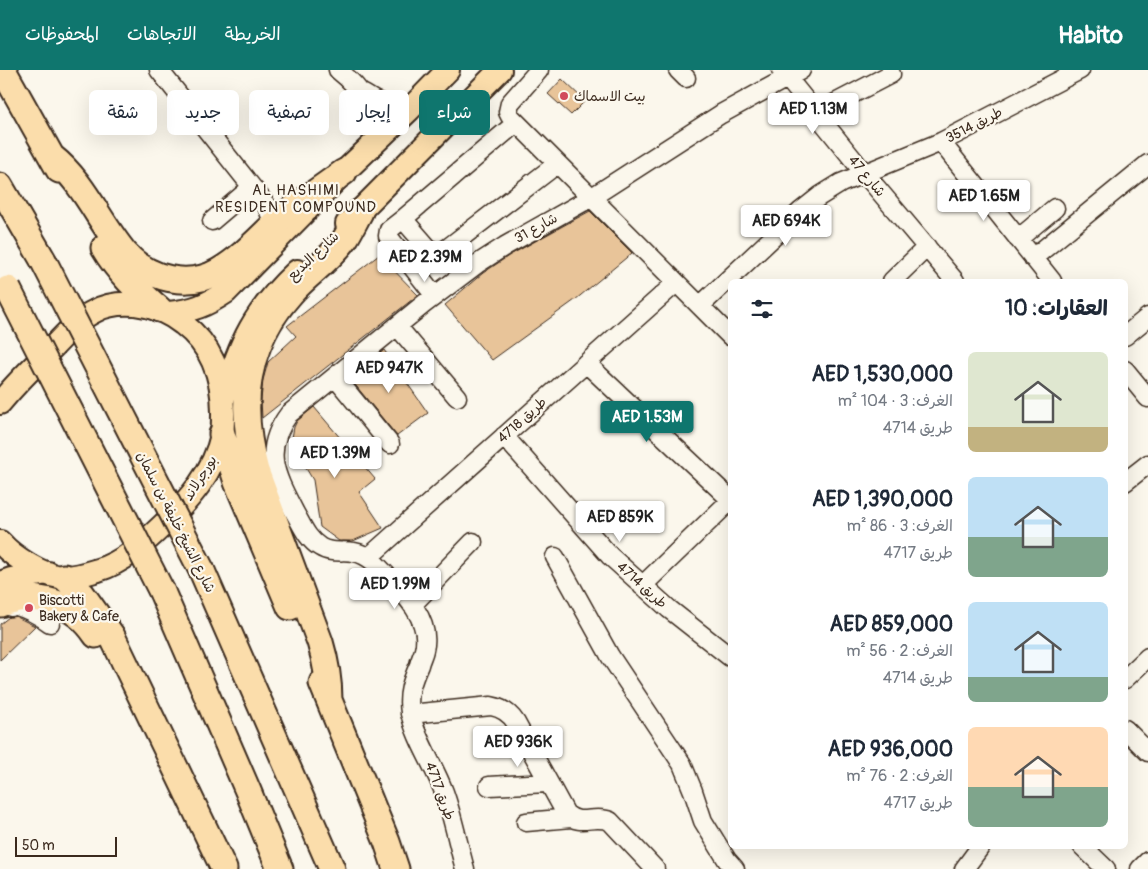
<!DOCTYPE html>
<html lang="ar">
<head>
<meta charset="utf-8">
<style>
	body { margin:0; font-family:Pangolin,"Playpen Sans Arabic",sans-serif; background:#f2f2f3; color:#1f2937; direction:rtl; height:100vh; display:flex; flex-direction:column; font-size:19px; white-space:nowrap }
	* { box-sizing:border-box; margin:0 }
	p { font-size:16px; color:#747a83 }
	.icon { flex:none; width:28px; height:28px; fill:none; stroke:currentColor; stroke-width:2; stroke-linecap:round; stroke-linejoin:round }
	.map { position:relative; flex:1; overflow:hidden; direction:ltr }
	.panel { position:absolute; left:728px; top:209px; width:400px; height:570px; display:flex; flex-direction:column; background:#fff; border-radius:8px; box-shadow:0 5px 20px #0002; direction:rtl }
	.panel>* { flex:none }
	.top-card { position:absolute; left:15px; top:20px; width:475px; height:45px; direction:rtl; display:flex; gap:10px }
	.scale { position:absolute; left:15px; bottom:12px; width:102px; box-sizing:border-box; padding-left:5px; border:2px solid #3b2a1e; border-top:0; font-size:14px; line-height:18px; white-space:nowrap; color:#3b2a1e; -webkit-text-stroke:4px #fbf7ec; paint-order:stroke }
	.price { position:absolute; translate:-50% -42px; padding:0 11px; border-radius:5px; background:#fff; color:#222; font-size:16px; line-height:32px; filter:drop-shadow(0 1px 2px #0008) }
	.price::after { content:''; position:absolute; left:50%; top:30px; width:15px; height:11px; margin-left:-8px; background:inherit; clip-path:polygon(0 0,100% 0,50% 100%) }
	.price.on { background:#0f766e; color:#fff }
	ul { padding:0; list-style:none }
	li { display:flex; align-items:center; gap:15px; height:125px; padding:0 20px }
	li span { display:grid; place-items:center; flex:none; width:140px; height:100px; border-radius:8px; color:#555 }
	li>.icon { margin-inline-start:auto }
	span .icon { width:60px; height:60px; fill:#fffc; stroke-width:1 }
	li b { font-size:21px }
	h2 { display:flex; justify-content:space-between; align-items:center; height:60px; padding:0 20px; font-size:21px }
	.chip { padding:0 18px; border-radius:8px; background:#fff; box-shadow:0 5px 20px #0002; font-size:18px; line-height:45px }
	.chip.on { background:#0f766e; color:#fff }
	header { display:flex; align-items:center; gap:30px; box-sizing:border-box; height:70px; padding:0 25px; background:#0f766e; color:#fff }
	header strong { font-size:24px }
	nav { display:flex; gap:28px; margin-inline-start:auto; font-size:18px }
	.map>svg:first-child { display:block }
</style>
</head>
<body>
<header>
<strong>Habito</strong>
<nav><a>الخريطة</a><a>الاتجاهات</a><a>المحفوظات</a></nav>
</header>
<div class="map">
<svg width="1148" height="799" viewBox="0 0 1148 799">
	<rect width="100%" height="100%" fill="#fbf7ec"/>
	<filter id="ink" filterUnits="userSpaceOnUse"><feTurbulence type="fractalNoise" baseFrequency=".02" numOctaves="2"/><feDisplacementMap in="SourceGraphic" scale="10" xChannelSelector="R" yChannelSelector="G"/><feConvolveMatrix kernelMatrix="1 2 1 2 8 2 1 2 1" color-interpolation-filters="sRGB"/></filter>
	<g filter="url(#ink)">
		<path fill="#e8c499" stroke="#3b2a1e" d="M562,9l23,22 -14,14 -23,-21z
			M590,141l42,42 -57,47 -83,60 -47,-55 38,-32 27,-18z
			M379,185l39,40 -156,123 -1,-18 2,-20 5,-18 28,-26 -9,-10z
			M384,280l44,63 -31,23 -45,-55 3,-7z
			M314,337l61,72 -16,13 24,36 -30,13h-14l-19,-14 -7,-47 -22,-37 3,-16 3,-6z
			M15,546l20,10 -35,34v-36l9,-7z"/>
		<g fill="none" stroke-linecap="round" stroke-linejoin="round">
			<defs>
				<path id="minor" d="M159,0l108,136 7,19
					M338,0c24,19 37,39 39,70
					M539,0l-29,33 -2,9 2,4 220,220
					M678,0l8,8
					M781,0l84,104 90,107
					M364,24c14,10 28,14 45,16
					M816,43l75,-39
					M516,53l-113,96 33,38 121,-93
					M941,72l111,139
					M403,149l-14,11 -1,6 47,60
					M212,151l40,-34
					M1018,169l37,-31
					M1033,188l115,-94
					M892,211l35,-34
					M700,236l101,-95 19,-15 21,-13 100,-41 139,-72
					M397,256l60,71
					M1125,266l23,-19
					M586,293l144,136
					M1125,300l23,28
					M335,307l55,67
					M504,366l106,120 59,53 61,48
					M1125,412l23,-18
					M369,487l307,-274
					M555,487l55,99 72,108 11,27 10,30 24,39 8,9
					M642,516l88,-85
					M412,535l61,-63
					M11,537l3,-2c14,4 24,9 36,18
					M1125,609l23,-22
					M410,644l81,-8c11,2 19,7 25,17l50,91c16,13 27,0 44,7l45,48
					M1125,659l23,23
					M489,716l59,-3
					M526,752l45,-4
					M1082,776l24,23
					M465,799c-7,-25 -12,-52 -21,-77 -10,-27 -28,-52 -34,-80 -3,-18 2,-31 9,-47 1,-5 4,-10 5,-15 9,-34 -29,-65 -50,-88 -6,-5 -13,-9 -20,-10 -12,-2 -23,2 -34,-5 -13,-8 -18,-22 -25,-34 -19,-37 -34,-62 -6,-99l135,-110 53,-40 28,-18 87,-49 129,-83 80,-44
					M964,799l17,-23
					M1140,799l8,-8"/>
				<path id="major" d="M347,154l153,-154
					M169,243c25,-3 36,-7 57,-21l118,-120 65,-62 39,-40
					M224,327c15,-54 31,-87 73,-126
					M0,333c16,-20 34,-37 52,-55 13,-13 26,-29 43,-37 12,-7 26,-8 40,-7 19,2 33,8 48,20 29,22 40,53 40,89 0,7 0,15 -1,22 -8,37 -33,65 -59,90 -20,19 -39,37 -65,45 -10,3 -22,7 -33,7 -20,1 -53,-21 -65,-35
					M0,513l11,-4 37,-6"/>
				<path id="highway" d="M3,0l56,100
					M52,87c32,25 47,65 73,96 23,26 63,36 94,18 23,-13 43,-36 63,-54 20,-16 41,-30 62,-45
					M0,116l43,74
					M104,178c14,24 34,43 55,61
					M222,364l15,48 53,125
					M202,501l130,298
					M64,507l18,17 30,42 112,233
					M162,522l86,199 32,78
					M0,534c36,-14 75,-1 96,31
					M322,613l65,159 9,27
					M329,630c0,-21 -3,-38 -9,-58l-64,-171c-18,-65 -12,-126 35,-178 17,-19 39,-33 54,-54 5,-8 10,-18 15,-27"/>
			</defs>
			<use href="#minor" stroke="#3b2a1e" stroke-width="21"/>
			<use href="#major" stroke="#3b2a1e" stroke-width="26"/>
			<use href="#highway" stroke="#3b2a1e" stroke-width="29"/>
			<use href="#minor" stroke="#fbf7ec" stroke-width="18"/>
			<use href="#major" stroke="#fbddab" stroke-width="22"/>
			<use href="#highway" stroke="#fbddab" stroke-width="25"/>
			<defs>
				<path id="highway-bridge" d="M43,190l159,311
					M8,219l154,303"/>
			</defs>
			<use href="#highway-bridge" stroke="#3b2a1e" stroke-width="29" stroke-linecap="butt"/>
			<use href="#highway-bridge" stroke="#fbddab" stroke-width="25"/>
		</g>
	</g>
	<g fill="#d1495b" stroke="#fbf7ec" stroke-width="2">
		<circle cx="564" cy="26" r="5"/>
		<circle cx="29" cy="538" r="5"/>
	</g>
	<g text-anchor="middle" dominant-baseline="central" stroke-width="4.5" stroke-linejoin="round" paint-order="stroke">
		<g font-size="14" fill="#3b2a1e" stroke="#fbf7ec" text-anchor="start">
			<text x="574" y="26">بيت الاسماك</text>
			<text x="39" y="530">Biscotti<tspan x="39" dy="16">Bakery &amp; Cafe</tspan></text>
		</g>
		<g font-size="14" fill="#3b2a1e" stroke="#fbf7ec">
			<text transform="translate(974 55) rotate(-27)">طريق 3514</text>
			<text transform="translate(867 106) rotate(50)">شارع 47</text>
			<text transform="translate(536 158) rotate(-29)">شارع 31</text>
			<text transform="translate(313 186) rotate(-43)">شارع البديع</text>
			<text transform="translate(522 350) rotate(-42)">طريق 4718</text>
			<text transform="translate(200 408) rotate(-58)">بورجرلاند</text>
			<text transform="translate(176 452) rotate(63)">شارع الشيخ خليفة بن سلمان</text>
			<text transform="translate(642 515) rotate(42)">طريق 4714</text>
			<text transform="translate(440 721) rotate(70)">طريق 4717</text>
		</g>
		<g font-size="15" letter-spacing="1" fill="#3b2a1e" stroke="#fbf7ec">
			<text x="296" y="120">AL HASHIMI<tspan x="296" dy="17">RESIDENT COMPOUND</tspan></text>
		</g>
	</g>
</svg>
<div class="scale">50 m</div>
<b class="price" style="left:813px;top:65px">AED 1.13M</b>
<b class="price" style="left:984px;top:152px">AED 1.65M</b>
<b class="price" style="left:786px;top:177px">AED 694K</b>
<b class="price" style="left:425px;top:213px">AED 2.39M</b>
<b class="price" style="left:389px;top:324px">AED 947K</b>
<b class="price on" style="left:647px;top:373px">AED 1.53M</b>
<b class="price" style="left:335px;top:409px">AED 1.39M</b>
<b class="price" style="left:620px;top:473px">AED 859K</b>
<b class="price" style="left:395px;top:540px">AED 1.99M</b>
<b class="price" style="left:518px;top:698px">AED 936K</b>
<div class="top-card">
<a class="chip on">شراء</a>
<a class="chip">إيجار</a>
<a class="chip">تصفية</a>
<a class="chip">جديد</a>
<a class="chip">شقة</a>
</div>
<section class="panel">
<h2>العقارات: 10<svg class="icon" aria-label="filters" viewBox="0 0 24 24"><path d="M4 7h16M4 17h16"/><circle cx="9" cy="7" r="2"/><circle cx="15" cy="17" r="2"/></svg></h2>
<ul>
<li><span style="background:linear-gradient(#dfe7d0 75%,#c2b280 0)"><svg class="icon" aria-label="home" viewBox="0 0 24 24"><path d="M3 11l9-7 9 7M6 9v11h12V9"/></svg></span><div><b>AED 1,530,000</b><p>الغرف: 3 · 104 m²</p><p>طريق 4714</p></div></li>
<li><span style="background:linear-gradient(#bfe0f5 60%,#7fa58c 0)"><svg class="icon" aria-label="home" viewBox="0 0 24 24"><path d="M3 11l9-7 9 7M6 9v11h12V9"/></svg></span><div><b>AED 1,390,000</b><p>الغرف: 3 · 86 m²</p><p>طريق 4717</p></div></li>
<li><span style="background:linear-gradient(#bfe0f5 75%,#7fa58c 0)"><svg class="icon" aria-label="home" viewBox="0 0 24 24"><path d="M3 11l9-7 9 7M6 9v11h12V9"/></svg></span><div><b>AED 859,000</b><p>الغرف: 2 · 56 m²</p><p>طريق 4714</p></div></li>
<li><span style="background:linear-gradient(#ffd9b3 60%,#7fa58c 0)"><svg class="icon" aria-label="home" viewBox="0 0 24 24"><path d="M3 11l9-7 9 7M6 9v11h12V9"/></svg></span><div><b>AED 936,000</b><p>الغرف: 2 · 76 m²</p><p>طريق 4717</p></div></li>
</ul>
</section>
</div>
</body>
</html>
